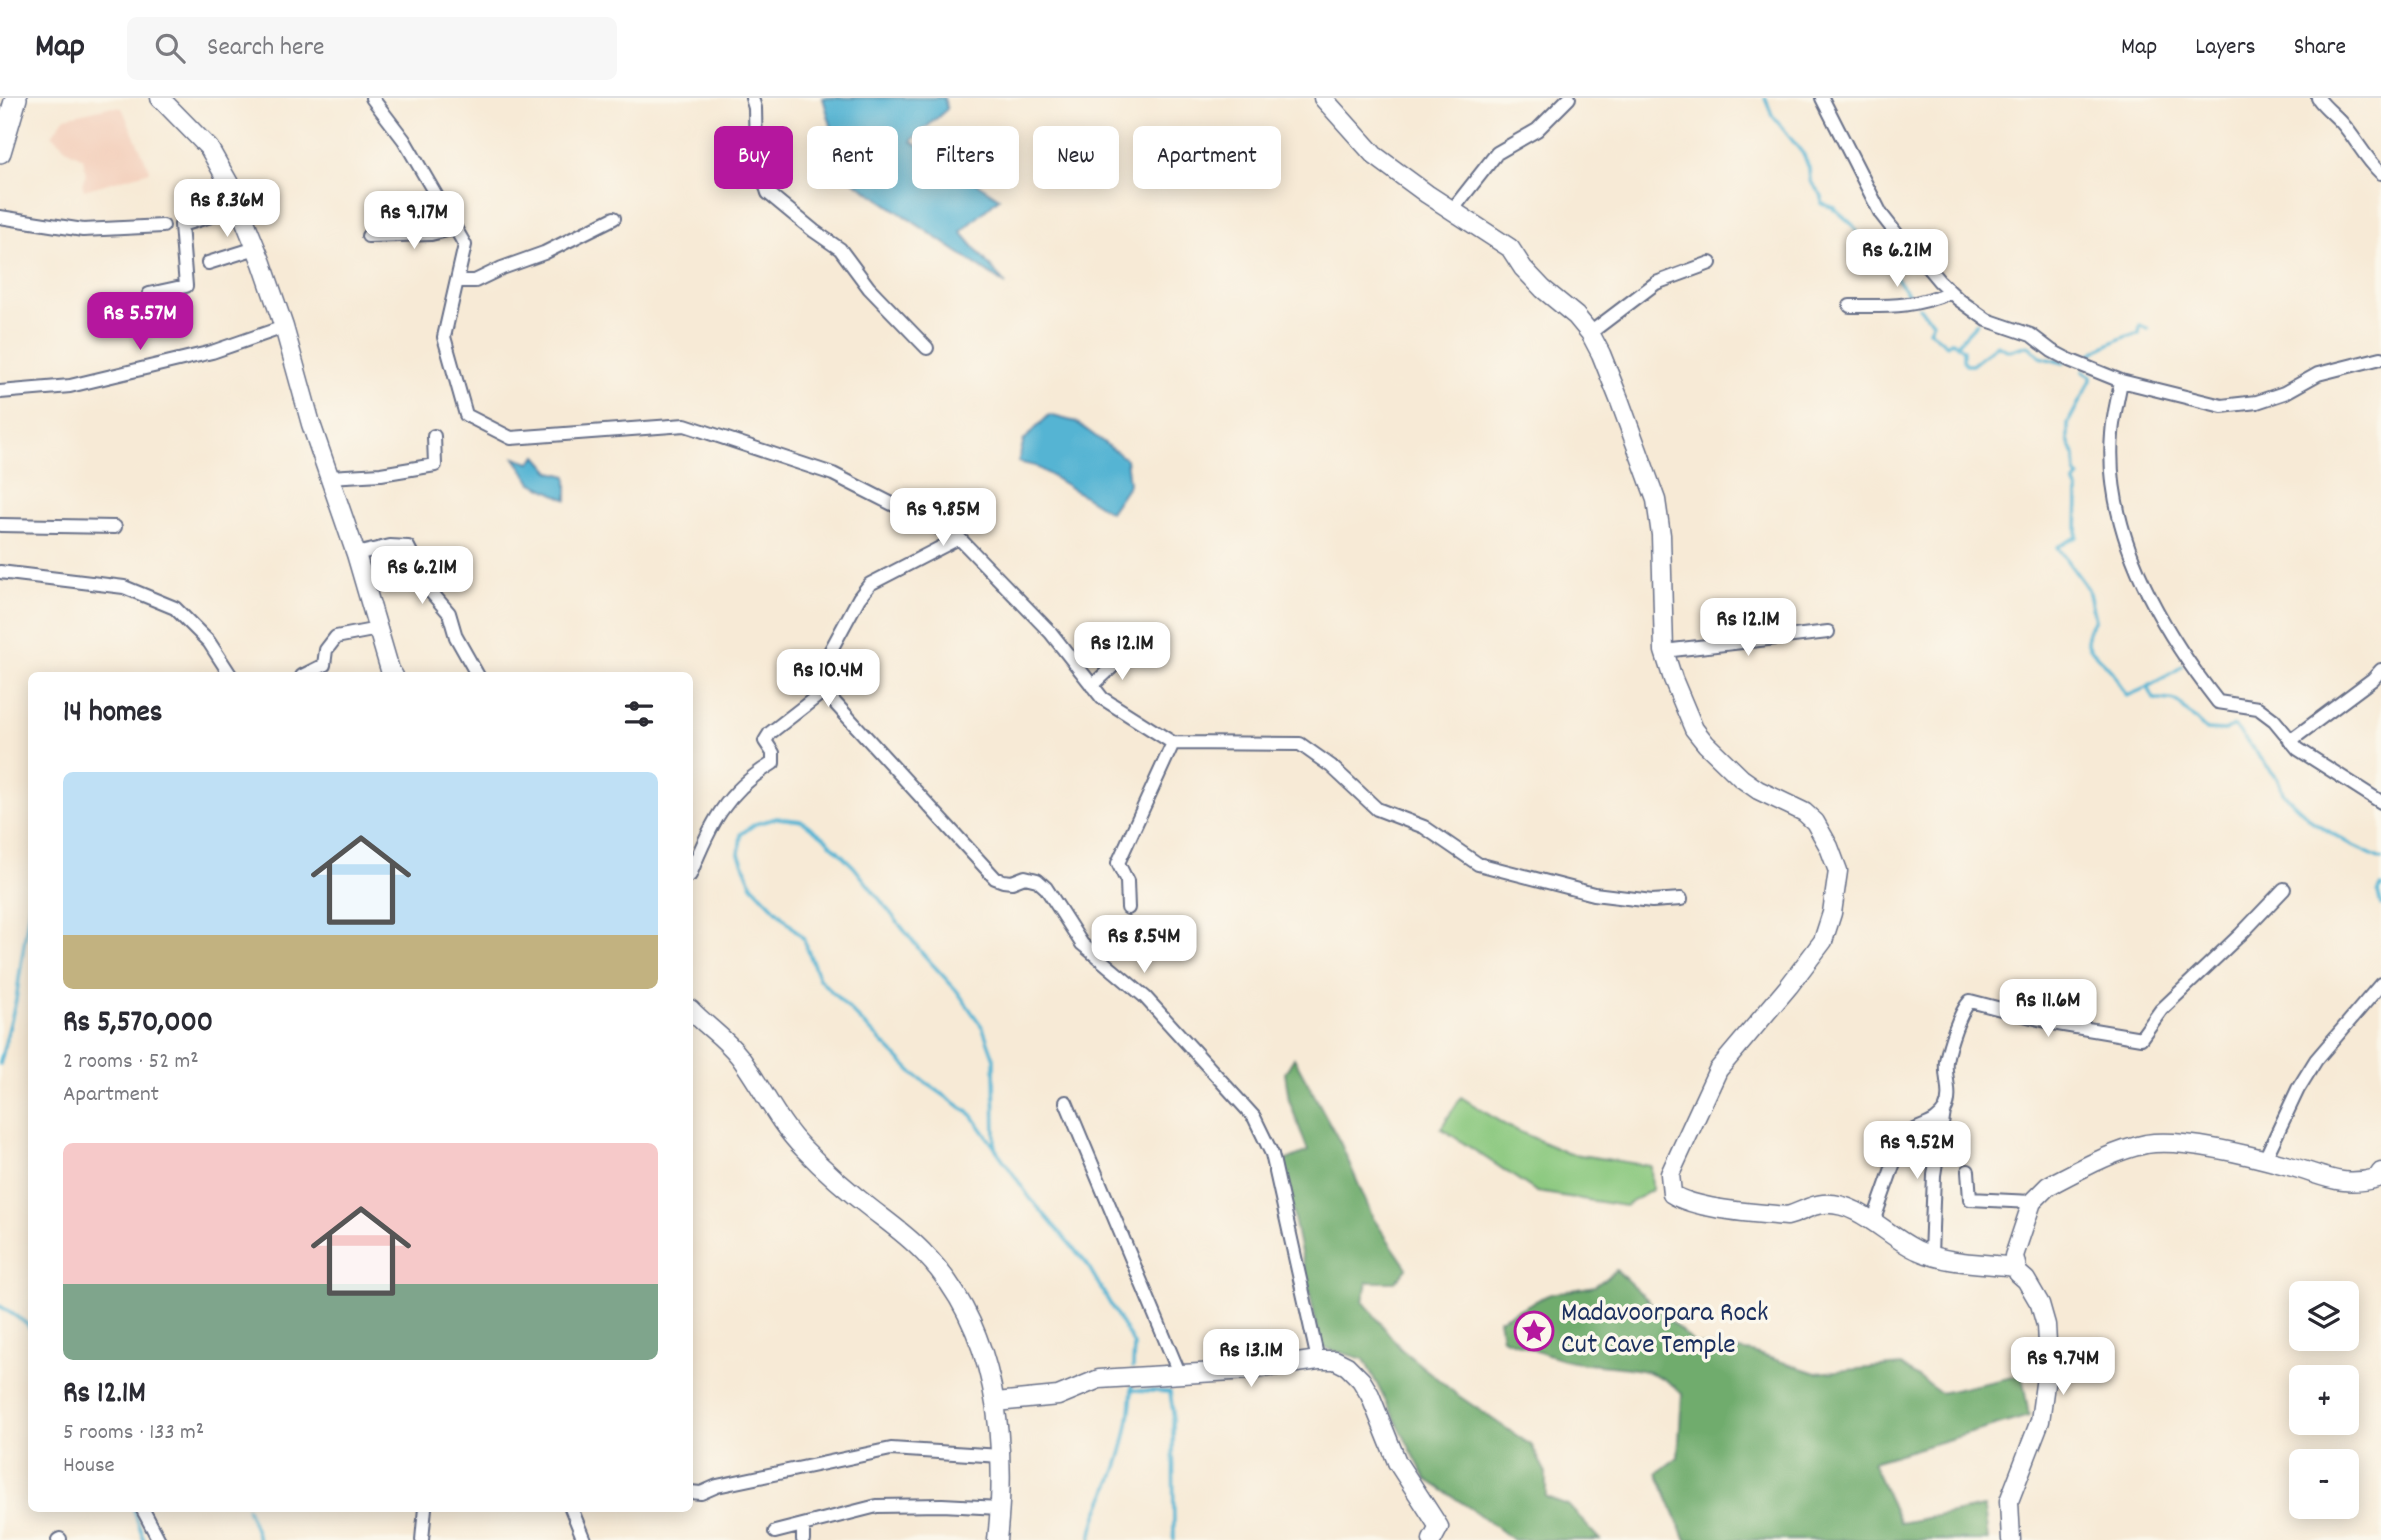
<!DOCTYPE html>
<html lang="en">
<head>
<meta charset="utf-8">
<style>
	body { margin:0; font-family:Dekko,sans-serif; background:#f7f7f7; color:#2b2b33; height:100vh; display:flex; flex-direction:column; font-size:26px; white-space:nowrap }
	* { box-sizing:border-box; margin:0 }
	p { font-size:23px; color:#7c7c81 }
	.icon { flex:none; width:38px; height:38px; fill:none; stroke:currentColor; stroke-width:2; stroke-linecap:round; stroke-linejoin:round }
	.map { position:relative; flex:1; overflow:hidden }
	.panel { position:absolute; left:28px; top:574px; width:665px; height:840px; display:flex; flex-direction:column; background:#fff; border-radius:10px; box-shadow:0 4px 18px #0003 }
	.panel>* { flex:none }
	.banner { position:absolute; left:714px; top:28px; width:665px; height:63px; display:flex; gap:14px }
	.buttons { position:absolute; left:2289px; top:1183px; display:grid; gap:14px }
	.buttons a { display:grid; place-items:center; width:70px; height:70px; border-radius:10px; background:#fff; box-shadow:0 4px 18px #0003; font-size:35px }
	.price { position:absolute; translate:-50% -60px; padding:0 16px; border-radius:14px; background:#fff; color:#222; font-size:23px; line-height:46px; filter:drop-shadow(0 2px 4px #0008) }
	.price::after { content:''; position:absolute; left:50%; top:42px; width:21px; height:16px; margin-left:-10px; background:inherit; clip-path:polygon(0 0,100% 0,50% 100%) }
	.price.on { background:#b5179e; color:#fff }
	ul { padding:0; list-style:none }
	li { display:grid; align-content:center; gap:14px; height:371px; padding:0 35px }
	li span { display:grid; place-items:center; height:217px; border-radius:10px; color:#555 }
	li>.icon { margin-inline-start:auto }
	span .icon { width:126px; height:126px; fill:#fffc; stroke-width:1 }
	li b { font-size:30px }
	h2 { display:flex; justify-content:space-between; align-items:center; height:84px; padding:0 35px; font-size:30px }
	.chip { padding:0 24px; border-radius:10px; background:#fff; box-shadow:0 4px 18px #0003; font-size:24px; line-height:63px }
	.chip.on { background:#b5179e; color:#fff }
	header { display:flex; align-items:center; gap:42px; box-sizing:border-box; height:98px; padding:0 35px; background:#fff; border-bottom:2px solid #e1e1e2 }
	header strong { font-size:33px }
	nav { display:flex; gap:38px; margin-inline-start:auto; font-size:24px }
	.search { width:490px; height:63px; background:#f7f7f7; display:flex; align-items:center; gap:18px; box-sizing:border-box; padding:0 24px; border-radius:10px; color:#7c7c81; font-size:26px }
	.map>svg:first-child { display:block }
</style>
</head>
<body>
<header>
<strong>Map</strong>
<div class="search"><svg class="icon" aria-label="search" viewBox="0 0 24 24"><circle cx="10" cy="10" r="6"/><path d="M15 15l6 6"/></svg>Search here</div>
<nav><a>Map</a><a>Layers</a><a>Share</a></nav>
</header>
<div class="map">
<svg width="2381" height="1442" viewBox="0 0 2381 1442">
	<rect width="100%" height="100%" fill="#fbf7ec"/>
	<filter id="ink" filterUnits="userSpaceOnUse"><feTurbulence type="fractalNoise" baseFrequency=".0143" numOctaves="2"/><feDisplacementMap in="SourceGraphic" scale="14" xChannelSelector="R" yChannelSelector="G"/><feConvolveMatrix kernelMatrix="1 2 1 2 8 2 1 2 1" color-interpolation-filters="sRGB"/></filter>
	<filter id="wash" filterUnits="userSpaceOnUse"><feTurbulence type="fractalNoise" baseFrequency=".00686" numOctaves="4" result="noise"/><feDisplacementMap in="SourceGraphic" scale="28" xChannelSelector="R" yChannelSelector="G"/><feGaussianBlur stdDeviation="1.57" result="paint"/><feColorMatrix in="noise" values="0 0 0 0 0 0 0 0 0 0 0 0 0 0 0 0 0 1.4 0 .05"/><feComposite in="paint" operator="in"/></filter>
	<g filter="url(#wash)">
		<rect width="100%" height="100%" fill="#f7ead6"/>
		<path fill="#f4d3c0" d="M109,9l13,1 28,63 -66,19 -2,-7 4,-9 -3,-16 -14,-7 -17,-16 13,-18z"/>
		<path fill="#8ac87e" stroke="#527c6e" stroke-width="2" d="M1461,999l46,29 60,27 84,13 1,24 -27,16 -88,-14 -96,-64z"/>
		<path fill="#6fac6d" stroke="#456e66" stroke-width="2" d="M1294,960l47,86 32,74 34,50 -12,14h-28l-4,19 38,48 55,45 76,52 14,27v24l22,8 32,35h-87l-40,-30 -47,-31 -62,-120 -43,-12 -39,-185 26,-11 -19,-51 -4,-27z
			M1616,1172l79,74 57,8 64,21 85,-8 39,28 82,-18 7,41 -157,46 28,61 84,-16 4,33h-302l-29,-67 21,-16 4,-63c-31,-36 -76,-23 -118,-34 -21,-5 -42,-15 -62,-22l-3,-19 51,-25 45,-8z"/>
		<path fill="#54b4d3" stroke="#387298" stroke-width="2" d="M823,0h121l3,11 -36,32 88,57 -38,34 45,53 -160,-109z
			M1049,317l27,7 50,37 3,25 -19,28 -75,-46 -17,-4 6,-22z
			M537,358l14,16 16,4v24l-35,-17 -17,-25 15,5z"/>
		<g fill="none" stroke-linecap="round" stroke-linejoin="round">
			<path stroke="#54b4d3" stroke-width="3.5" d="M1765,0l7,17 32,40 5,13 1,13 12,15v8l13,4 -1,2
				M1837,113l16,14 8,14 25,24 28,39
				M1919,209l14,15 -4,8 18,15 5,-4 5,3 20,-21
				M1953,243l10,9v10l3,5h6l25,-20 12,6 19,-6 12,12 24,6
				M2081,262c11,-7 45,-27 58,-26l1,-9 8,4
				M2083,273l8,5v4l-23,43v17l7,17 1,18 3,2 -5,6 4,8 -1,46 -20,10 31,42 7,31c-23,27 8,36 20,56 4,7 7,14 12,20l21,-9 6,12c30,1 20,1 40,20
				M2148,589c11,-8 22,-11 34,-21
				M2196,622l10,10 19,1 8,-5 4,3 40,49 7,16 28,27 39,24 30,14
				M2381,789l-3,6 3,12
				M0,966l16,-64 16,-112
				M995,1049l-1,-88 -11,-31 -26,-37 -34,-37 -69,-87 -29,-29 -23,-17 -25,-3 -22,6 -14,10 -2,20 13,31 51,53 16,41 95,95 58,41 58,83 57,66 47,81 -1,22
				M0,1208l26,17 6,8
				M1132,1292l38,2 3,20 1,128
				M133,1410l11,32
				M247,1410l12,32
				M1091,1442c3,-23 13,-41 22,-62 11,-28 18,-62 19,-92"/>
		</g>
	</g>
	<g filter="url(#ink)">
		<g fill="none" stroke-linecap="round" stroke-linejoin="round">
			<defs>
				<path id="street" d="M372,0l32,42 61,105 -21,92 22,78 45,23 174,-13 148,49 126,64 92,95 51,65 71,45 127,1 31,22 46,43 47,18 54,37 116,30 58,7 29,-2
					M752,0l3,10 1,47 12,38 46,38 26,18 29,39 58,60
					M1822,0l59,116 25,32 13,11 20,24 19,18 29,21 44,15 21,16 17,9 52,21 101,25 35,-4 27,-9 34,-19 63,-16
					M2318,0c7,10 16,16 24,25 14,16 23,35 39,50
					M1453,111l44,-56 40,-23 32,-32
					M0,119l83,13 80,-4
					M368,138l63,-2 24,-6
					M208,165l48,-15
					M457,183h18l27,-13 42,-15 70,-35
					M149,196l37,-8 -5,-61 30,-9 26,-14
					M1850,208c38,0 63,2 100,-14
					M1590,235l66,-50 54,-20
					M2121,283c-3,18 -8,35 -9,53 -8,98 48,194 106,268l40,6 16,12 24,29 83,53
					M0,294l70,-6 142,-34 72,-25
					M329,379l52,-3 54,-9 -1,-29
					M0,427l115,2
					M356,456l34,-8 18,1 23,45 18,21 7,24 22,39
					M0,474l124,15 51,21 34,34 22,34
					M1664,553l164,-19
					M302,578l22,-11 2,-15 10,-13 42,-8
					M1092,588l35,-33
					M824,593l171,187 8,3 9,1 13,-5 12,3 9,8 36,56 63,53 109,120 18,37 46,206
					M2290,643l83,-62 8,-9
					M690,777c20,-50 35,-83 83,-112v-10l-8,-12 5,-8 54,-42 -4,-21 39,-72 11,-14 89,-46
					M1128,810l-1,-27 -9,-18 55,-120
					M1066,1004l114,273
					M2264,1063l34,-72 18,-29 65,-76
					M1968,1073l2,28 62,3
					M1873,1124l29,-82c13,-16 32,-12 43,-30 8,-15 -1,-33 1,-49 3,-16 13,-48 24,-60l88,23 83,14 20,-28 80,-76 43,-45
					M1931,1157l3,-80 10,-63
					M690,1394l11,1 16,-7 174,-37 110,7
					M142,1410l17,32
					M571,1410l13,32
					M775,1434l102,-26 65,-1 58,3
					M58,1442l2,-1
					M422,1442l3,-32
					M803,1442v-15"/>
				<path id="secondary" d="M160,0l49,50 22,39 31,76 22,64 27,97 45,130 34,116 4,6
					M1323,0l51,57 53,39 83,54 13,20 20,21 33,27 14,17 11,21 18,45 37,101 5,35 3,116 9,28 21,50 12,15 35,34 17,12 46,22 11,10 14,25 9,24 -6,42 -9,28 -34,45 -71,84 -48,104 2,20c25,16 84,19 115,22 13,-3 23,-11 36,-12 37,-3 65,34 96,47 29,13 65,12 96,16
					M690,911c16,17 35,29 49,47 22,29 39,67 64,92 22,23 46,44 71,63 17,13 35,26 49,41 74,75 85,188 74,288
					M996,1304l62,-6 41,-17 150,-9 69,-10h17l12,6 14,14 9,15 27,67 42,65 -7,13
					M2011,1442l-2,-39 31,-80 8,-59 -2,-37 -6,-21 -14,-24 -8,-7 -4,-17 18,-54 16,-16c31,-16 64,-35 98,-42 36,-6 107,12 143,22 34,9 52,22 88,12l4,-6"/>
				<path id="primary" d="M0,54l16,-54"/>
			</defs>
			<use href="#street" stroke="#687088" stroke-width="16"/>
			<use href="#secondary" stroke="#687088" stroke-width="21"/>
			<use href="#primary" stroke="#687088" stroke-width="24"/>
			<use href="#street" stroke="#fff" stroke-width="12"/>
			<use href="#secondary" stroke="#fff" stroke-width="18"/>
			<use href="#primary" stroke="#fff" stroke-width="21"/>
		</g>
	</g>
	<defs>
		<symbol id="sight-ring" viewBox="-11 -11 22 22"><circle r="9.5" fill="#fbf7ec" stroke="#b5179e" stroke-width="1.5"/><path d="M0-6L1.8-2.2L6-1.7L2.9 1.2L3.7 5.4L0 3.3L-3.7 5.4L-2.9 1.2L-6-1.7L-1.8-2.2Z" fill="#b5179e"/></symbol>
	</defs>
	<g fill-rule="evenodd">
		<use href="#sight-ring" x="1512" y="1211" width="44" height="44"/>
	</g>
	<g text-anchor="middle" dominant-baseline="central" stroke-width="7" stroke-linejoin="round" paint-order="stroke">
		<g font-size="28" fill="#1b2f5e" stroke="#fbf7ec" text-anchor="start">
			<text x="1561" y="1217">Madavoorpara Rock<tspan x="1561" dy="32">Cut Cave Temple</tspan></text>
		</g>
	</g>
</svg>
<div class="buttons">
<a><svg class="icon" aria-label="layers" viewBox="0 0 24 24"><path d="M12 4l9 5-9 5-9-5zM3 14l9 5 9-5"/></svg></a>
<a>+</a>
<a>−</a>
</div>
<b class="price" style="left:227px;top:141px">Rs 8.36M</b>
<b class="price" style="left:414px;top:153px">Rs 9.17M</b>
<b class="price" style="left:1897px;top:191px">Rs 6.21M</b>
<b class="price on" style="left:140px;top:254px">Rs 5.57M</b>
<b class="price" style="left:943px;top:450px">Rs 9.85M</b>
<b class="price" style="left:422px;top:508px">Rs 6.21M</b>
<b class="price" style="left:1748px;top:560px">Rs 12.1M</b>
<b class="price" style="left:1122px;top:584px">Rs 12.1M</b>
<b class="price" style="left:828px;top:611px">Rs 10.4M</b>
<b class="price" style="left:1144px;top:877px">Rs 8.54M</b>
<b class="price" style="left:2048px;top:941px">Rs 11.6M</b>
<b class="price" style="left:1917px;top:1083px">Rs 9.52M</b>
<b class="price" style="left:1251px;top:1291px">Rs 13.1M</b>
<b class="price" style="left:2063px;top:1299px">Rs 9.74M</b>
<div class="banner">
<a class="chip on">Buy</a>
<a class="chip">Rent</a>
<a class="chip">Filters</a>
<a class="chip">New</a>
<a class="chip">Apartment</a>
</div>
<section class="panel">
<h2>14 homes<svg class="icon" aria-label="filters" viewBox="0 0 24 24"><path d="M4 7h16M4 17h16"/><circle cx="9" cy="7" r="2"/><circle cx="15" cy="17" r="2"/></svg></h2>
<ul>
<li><span style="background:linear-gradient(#bfe0f5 75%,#c2b280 0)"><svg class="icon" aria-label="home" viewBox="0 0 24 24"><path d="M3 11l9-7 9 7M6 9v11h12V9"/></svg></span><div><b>Rs 5,570,000</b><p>2 rooms · 52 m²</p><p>Apartment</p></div></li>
<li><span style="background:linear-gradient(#f6c9c9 65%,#7fa58c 0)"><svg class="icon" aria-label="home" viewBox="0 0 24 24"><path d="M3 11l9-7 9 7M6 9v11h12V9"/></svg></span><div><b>Rs 12.1M</b><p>5 rooms · 133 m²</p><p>House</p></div></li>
</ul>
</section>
</div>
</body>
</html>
